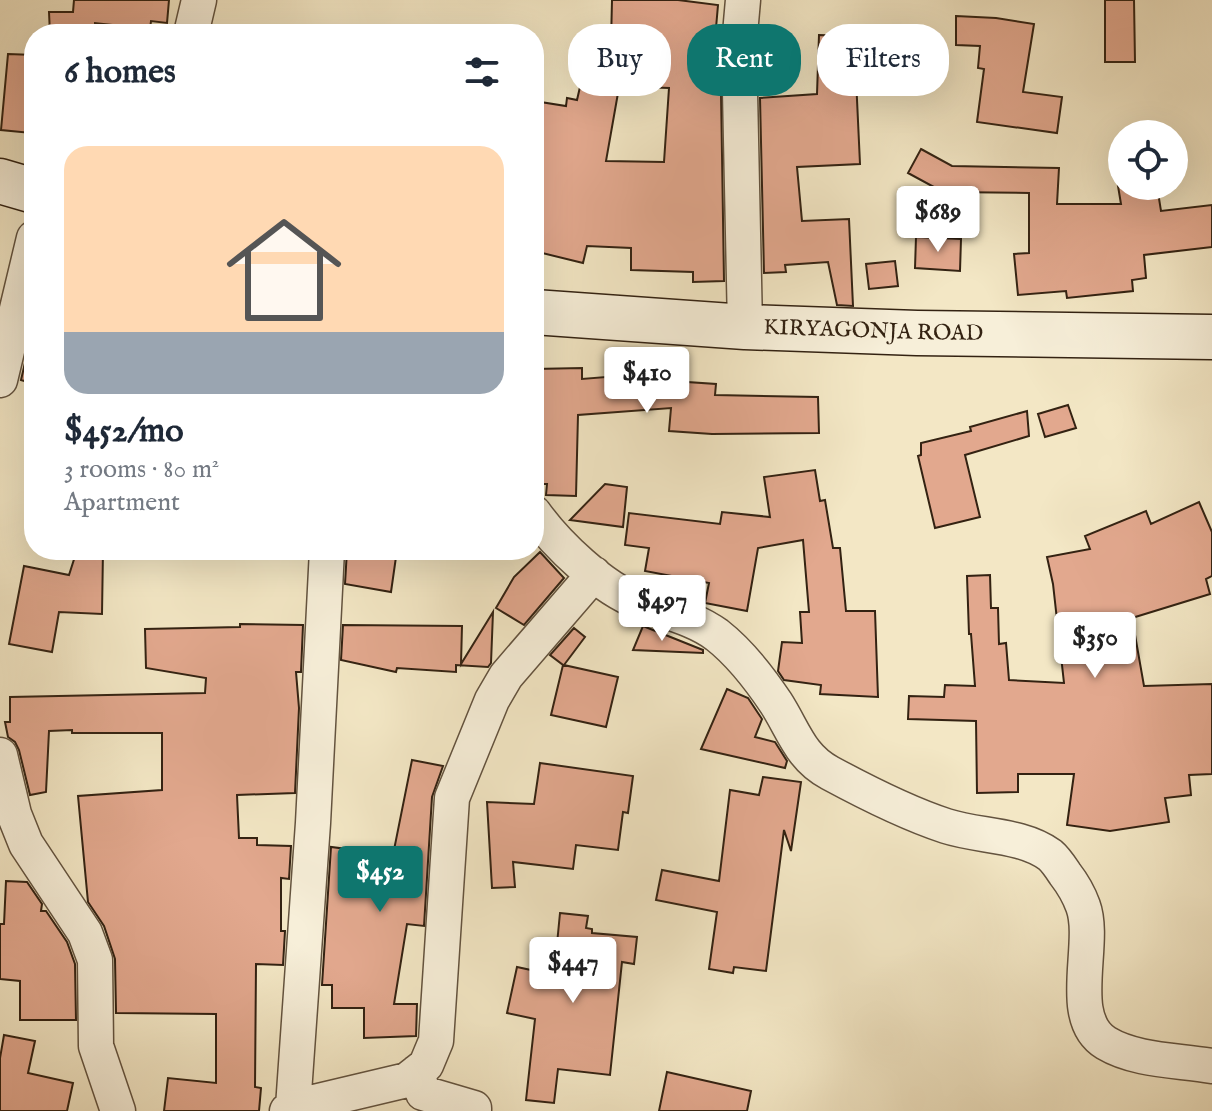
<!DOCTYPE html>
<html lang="en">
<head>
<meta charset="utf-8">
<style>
	body { margin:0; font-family:"IM FELL English",serif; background:#f2f2f3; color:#1f2937; height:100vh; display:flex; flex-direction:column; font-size:30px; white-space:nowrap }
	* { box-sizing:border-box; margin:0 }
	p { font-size:26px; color:#747a83 }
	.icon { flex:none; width:44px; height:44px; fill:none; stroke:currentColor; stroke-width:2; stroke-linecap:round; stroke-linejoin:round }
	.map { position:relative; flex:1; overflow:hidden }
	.side { position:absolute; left:24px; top:24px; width:520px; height:536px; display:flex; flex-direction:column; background:#fff; border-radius:32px; box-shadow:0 8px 32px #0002 }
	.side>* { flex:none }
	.banner { position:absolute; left:568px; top:24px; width:524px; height:72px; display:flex; gap:16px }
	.tools { position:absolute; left:1108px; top:120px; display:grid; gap:16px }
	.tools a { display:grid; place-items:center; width:80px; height:80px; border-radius:50%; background:#fff; box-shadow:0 8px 32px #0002; font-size:40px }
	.price { position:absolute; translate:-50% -68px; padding:0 18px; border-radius:8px; background:#fff; color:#222; font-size:26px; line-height:52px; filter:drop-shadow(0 2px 4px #0008) }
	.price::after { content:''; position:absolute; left:50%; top:48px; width:24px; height:18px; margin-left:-12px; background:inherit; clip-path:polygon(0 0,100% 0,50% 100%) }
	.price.selected { background:#0f766e; color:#fff }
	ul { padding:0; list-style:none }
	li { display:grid; align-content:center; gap:16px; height:424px; padding:0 40px }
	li+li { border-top:2px solid #e0e1e3 }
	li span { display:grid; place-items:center; height:248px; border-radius:24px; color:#555 }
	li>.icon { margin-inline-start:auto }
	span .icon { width:144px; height:144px; fill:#fffc; stroke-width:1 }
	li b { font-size:34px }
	h2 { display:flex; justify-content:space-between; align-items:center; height:96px; padding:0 40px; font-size:34px }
	.tag { padding:0 28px; border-radius:32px; background:#fff; box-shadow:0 8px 32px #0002; font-size:28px; line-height:72px }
	.tag.selected { background:#0f766e; color:#fff }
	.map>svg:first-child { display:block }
</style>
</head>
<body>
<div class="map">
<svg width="1212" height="1111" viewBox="0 0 1212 1111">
	<rect width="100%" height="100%" fill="#f3e7c5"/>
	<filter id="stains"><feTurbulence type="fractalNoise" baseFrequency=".0025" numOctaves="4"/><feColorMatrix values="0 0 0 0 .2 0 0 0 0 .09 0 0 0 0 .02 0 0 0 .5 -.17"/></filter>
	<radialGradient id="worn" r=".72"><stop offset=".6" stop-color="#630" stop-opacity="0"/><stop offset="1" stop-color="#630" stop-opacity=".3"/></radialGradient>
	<path fill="#e2a88e" stroke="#332212" stroke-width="2" d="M74,0h95l-2,23 -16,-2 -1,8 -55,-6v11h-45l-1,-22h24z
		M612,0h66l40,5 -2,23h4l4,253 -31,1v-10l-62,-2v-22l-44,-2 -4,17 -49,-12v-150l32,5 1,-8 10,2 3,-13 38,6 -12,68 58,1 5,-74 -59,-2z
		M1105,0h29l1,62h-30z
		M956,16l40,2 38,6 -11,68 39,5 -5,36 -80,-11 7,-53 -6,-1 2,-22 -24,-1z
		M819,35l67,2 -2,43 -28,-2 4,86 -63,3 5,54 47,-2 4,87 -16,-1 -9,-43 -43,3 1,7 -22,1 -4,-175 57,-4z
		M8,54l26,1 -3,78 -30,-3z
		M921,149l31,17 107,2 -2,36h64l-3,-18h39l4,25 51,-6v42l-68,8 2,23 -14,2 1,11 -66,7 -1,-7 -48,4 -4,-41 15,-1v-60l-86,-1 -35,-19z
		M916,237l45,2 -1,32 -45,-3z
		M895,261l3,25 -29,3 -3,-25z
		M34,324v60l-13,-4z
		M582,368v11l61,-5v5l73,5 -1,11 103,2 1,36 -107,1 -43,-3 2,-23 -93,7 -2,81 -30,-1 1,-11h-13v-115z
		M1068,405l8,23 -31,9 -7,-23z
		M1027,411l2,25 -64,19 15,62 -45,11 -17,-72 3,-1v-12l50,-12 -1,-4z
		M815,470l5,31 5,-1 8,48h7l6,63h29l3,86 -58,-3 1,-9 -37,-5 -6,-9 4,-29 20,1 -2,-31h9l-6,-72 -45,8 -11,63 -42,-8 4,-20 -64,-12 4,-23 -24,-3 4,-32 91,11 2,-12 48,5 -6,-40z
		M605,484l22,3 -4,40 -53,-7z
		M1199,502l13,30v44l-6,3 4,15 -78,24 12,68 68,-2v90l-23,1 2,20 -26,3 4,24 -59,9 -43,-6 7,-51h-56v18l-41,1 -1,-72 -68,-2 1,-23 35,1 1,-12 30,1 -4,-52h-2l-2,-58 23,-1 1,33h7l1,36 7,-1 3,37 55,3 -11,-99 -6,-27 43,-8 -5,-13 61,-25 5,13z
		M77,550h26l-1,64 -43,-2 -7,40 -43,-8 15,-78 45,9z
		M347,550h41l-2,5 10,2 -5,35 -46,-8z
		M540,552l24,26 -40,47 -28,-17 18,-31z
		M493,612l-2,51 -3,4 -32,-2v7l-59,-4 -1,4 -55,-12 2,-35 119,1 -1,38z
		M240,624l63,1 -2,47h-5l3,36 -4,85 -58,2 2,43h18v7l34,1 -2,33 -8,-1v53h4l-2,34 -27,-1 -1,123 6,1 -2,23h-95l4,-33 48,5v-69l-100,-1 -1,-54 -11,-33 -16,-24 -10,-106 84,-6v-57h-90v-3l-23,1 -3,61 -16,3 -11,-45 -4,-8 -7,-5 -3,-15h5v-25l195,-4 1,-15 -60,-10 -1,-39 95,-2z
		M643,626l60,24v3l-70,-3z
		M574,628l11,9 -21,28 54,12 -12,50 -55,-12 12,-50 -13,-10z
		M727,689l21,9 14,21 -7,18 20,5 12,19 -2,7 -84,-19z
		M412,760l31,6 -11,31 -8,129 -17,-2 -13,80h23l-1,32 -52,2v-30h-32v-23h-10l9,-138 62,8z
		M540,763l93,13 -5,37 -5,-1 -5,38 -42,-5 -3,24 -60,-7 2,25 -23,1 -5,-86 47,2z
		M763,777l38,5 -10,69 -7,-21 -18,141 -32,-4 -1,6 -24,-4 8,-57 -61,-12 6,-30 57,11 11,-91 29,5z
		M6,881l21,1 15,22 -1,7h5l21,31 8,22 1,56h-56v-39l-20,-2v-55h4z
		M560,913l28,3 -2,12 6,1v4l45,4 -3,27 -12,-2 -12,113 -52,-6 -4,34 -28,-3 9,-81 -28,-6 10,-46 37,8z
		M4,1035l31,6 -7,32 45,10 -6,28h-67v-53z
		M667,1072l84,19 -4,20h-88z"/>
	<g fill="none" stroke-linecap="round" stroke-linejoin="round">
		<defs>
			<path id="street" d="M743,0l-4,45 6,282
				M191,34l8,-34
				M0,380l34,-142
				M534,513c23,32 68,75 105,89 26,10 55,16 78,33 23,18 43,44 59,68 18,28 24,54 54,70 37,20 76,40 116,53 34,11 75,8 104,29 6,5 11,13 15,19 7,9 14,21 18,32 14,38 -18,112 23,137 30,18 72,17 106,23
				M0,755l14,59 12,30 59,89 10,27 1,86 22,65
				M417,1072l6,21 51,15v3
				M293,1107l20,-284 14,-273
				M287,1111l6,-4 114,-27 19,-15 10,-24 16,-243 40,-98 14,-24 88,-102"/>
			<g id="secondary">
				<path d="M0,181l34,10"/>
				<path id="s1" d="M534,312l211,15 172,6 295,4"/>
			</g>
		</defs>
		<use href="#street" stroke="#63533f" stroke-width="37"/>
		<use href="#secondary" stroke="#332212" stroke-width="47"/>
		<use href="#street" stroke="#f7efd9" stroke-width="34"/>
		<use href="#secondary" stroke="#f7efd9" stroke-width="44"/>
	</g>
	<g text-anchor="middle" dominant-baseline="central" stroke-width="8" stroke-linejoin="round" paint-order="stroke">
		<g font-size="22" fill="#332212" stroke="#f7efd9">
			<text stroke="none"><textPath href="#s1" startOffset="340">KIRYAGONJA ROAD</textPath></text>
		</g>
	</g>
	<rect width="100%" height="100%" filter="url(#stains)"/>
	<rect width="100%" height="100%" fill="url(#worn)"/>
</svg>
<div class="tools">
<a><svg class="icon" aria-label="locate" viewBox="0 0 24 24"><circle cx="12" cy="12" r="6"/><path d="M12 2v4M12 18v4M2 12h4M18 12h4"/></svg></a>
</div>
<b class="price" style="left:938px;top:254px">$689</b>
<b class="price" style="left:647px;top:415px">$410</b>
<b class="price" style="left:662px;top:643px">$497</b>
<b class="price" style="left:1095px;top:680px">$350</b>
<b class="price selected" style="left:380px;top:914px">$452</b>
<b class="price" style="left:573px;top:1005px">$447</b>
<div class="banner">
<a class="tag">Buy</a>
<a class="tag selected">Rent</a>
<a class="tag">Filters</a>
</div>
<section class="side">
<h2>6 homes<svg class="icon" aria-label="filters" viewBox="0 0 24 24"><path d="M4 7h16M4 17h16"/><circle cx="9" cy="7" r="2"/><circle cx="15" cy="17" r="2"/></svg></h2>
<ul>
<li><span style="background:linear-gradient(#ffd9b3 75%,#9aa5b1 0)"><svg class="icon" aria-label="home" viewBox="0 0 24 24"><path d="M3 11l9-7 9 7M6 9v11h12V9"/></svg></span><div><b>$452/mo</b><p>3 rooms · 80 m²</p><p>Apartment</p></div></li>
</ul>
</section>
</div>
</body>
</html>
